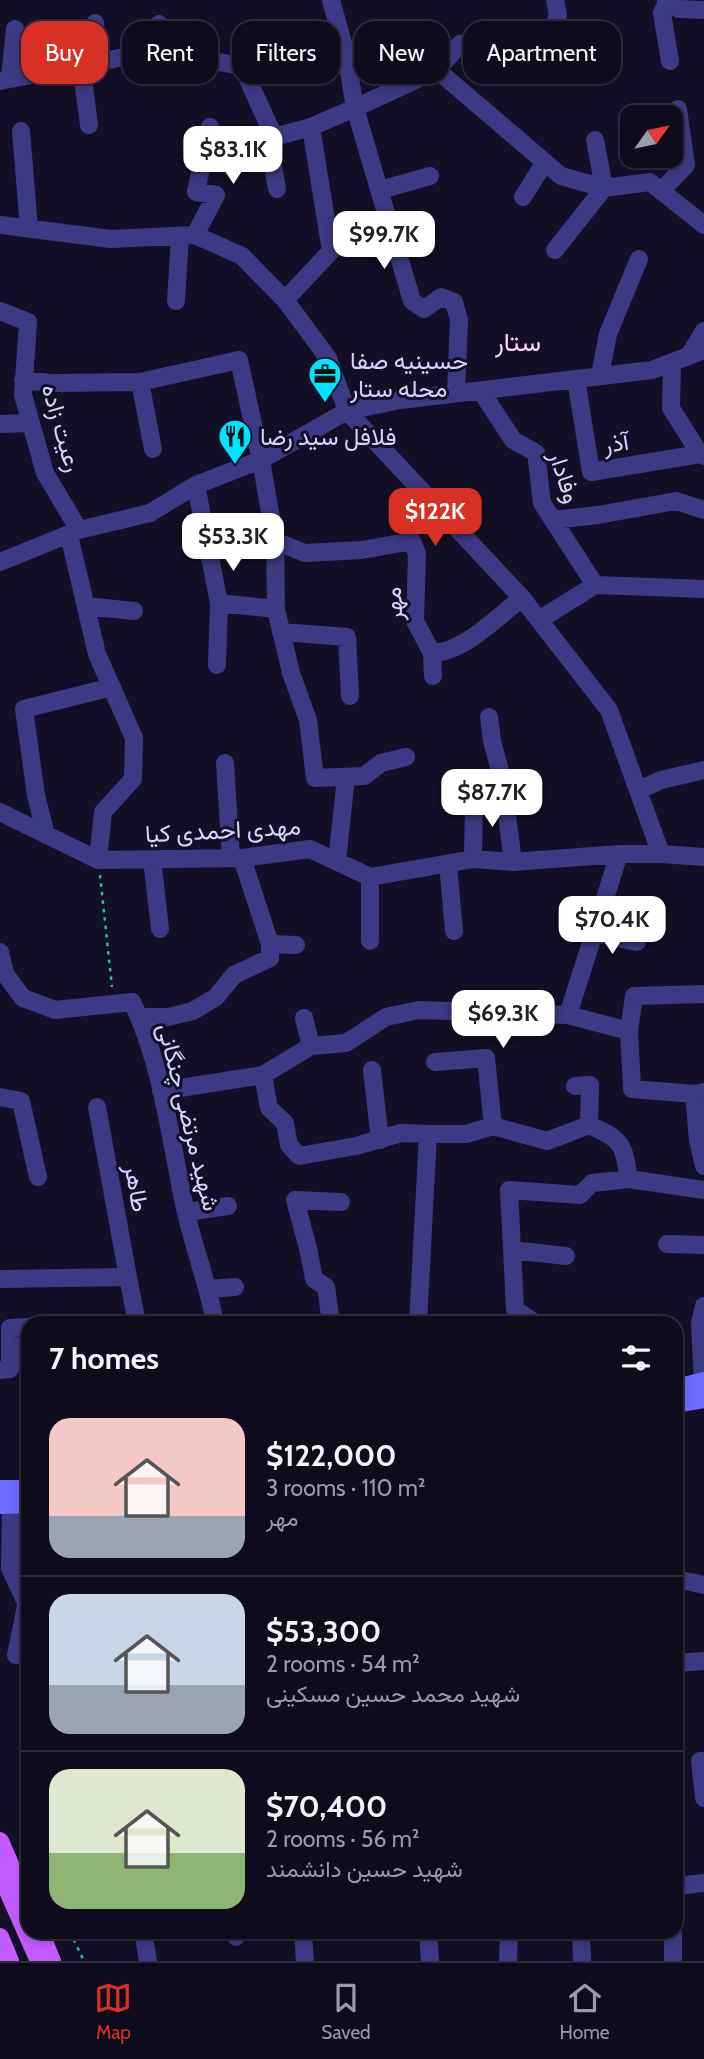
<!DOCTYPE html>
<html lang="en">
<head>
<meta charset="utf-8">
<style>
	body { margin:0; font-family:Cabin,Vazirmatn,sans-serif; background:#171425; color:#f1f3f6; height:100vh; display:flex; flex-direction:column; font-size:26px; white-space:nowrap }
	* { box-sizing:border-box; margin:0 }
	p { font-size:23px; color:#9b9ba3 }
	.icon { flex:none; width:38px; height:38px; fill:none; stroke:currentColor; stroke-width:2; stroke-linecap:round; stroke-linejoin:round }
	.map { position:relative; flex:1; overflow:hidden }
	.side { position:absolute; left:21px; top:1316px; width:662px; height:623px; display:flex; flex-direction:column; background:#0e0b1c; border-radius:21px; box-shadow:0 4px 10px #0003,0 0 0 2px #2e2b3b }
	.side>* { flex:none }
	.top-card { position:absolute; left:21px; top:21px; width:663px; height:63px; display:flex; gap:14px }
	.needle { width:46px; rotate:57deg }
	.buttons { position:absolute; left:620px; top:105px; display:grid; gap:14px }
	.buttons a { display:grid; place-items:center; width:63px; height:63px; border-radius:14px; background:#0e0b1c; box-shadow:0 4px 10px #0003,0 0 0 2px #2e2b3b; font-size:35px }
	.price { position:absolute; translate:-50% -60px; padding:0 16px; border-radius:14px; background:#fff; color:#222; font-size:23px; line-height:46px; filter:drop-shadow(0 2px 4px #0008) }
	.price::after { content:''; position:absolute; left:50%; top:42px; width:21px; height:16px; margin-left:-10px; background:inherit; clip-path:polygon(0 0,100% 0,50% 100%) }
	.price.active { background:#d93025; color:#fff }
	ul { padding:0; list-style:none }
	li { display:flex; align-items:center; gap:21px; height:175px; padding:0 28px }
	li+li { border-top:2px solid #2e2b3b }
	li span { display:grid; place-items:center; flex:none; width:196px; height:140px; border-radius:21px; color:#555 }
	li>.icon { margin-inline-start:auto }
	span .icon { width:84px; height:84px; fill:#fffc; stroke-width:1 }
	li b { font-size:30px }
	h2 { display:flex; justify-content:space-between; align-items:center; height:84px; padding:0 28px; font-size:30px }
	.chip { padding:0 24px; border-radius:21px; background:#0e0b1c; box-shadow:0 4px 10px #0003,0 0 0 2px #2e2b3b; font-size:24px; line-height:63px }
	.chip.active { background:#d93025; color:#fff }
	.tab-bar { display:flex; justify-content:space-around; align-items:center; height:98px; border-top:2px solid #2e2b3b; background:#0e0b1c; font-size:19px; color:#9b9ba3 }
	.tab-bar a { display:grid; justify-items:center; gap:4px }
	.tab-bar .active { color:#d93025 }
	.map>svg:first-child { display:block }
</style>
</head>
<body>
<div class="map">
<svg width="704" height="1961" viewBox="0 0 704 1961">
	<rect width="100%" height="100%" fill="#130f26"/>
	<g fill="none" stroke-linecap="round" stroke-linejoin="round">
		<path stroke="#2fb8b0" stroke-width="2.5" stroke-dasharray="3.5 5" stroke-linecap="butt" d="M100,875l12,112
			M70,1932l14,29"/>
		<path stroke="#3d3a85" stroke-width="10" d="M552,32l19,47"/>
		<path stroke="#3d3a85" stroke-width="18" d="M331,0l15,54 9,54 57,193 12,8 17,-12 13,5 5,18 -3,73
			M666,0l13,9 25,1
			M667,2l-5,11 8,48
			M95,23l3,39
			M155,51l4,-27
			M81,64l8,61
			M242,66l28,4 76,-16
			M437,70l124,106 43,12 46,-6 54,43
			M10,79l5,-50
			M0,81l155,-30 87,15 32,71 37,-10 44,-19 82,-38 23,-26 92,-12 6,-17 -3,-15
			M21,131l8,97
			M274,137l-3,18 6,34
			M380,190l50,-14
			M661,191l25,-26 -8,-56
			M523,197l22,-35
			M0,225l111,14 84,-4 47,21 43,44 43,58 19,53 175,187 87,112 52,144 43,3
			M195,235l21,-40 -20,-3 14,-65
			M555,250l49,-62 -9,-48
			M285,300l46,-49 -20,-124
			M176,301l4,-65
			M0,311l28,11 -5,73 22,78 34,57
			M689,356l15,-25
			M672,363l-1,45 29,46 4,2
			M600,375l8,-41 31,-75
			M576,379l15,93 109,-18
			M23,380l28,3 89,-1 99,-22 22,100 14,81 1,68 15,64 17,47 7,58 49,-2 17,-13 25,-6
			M140,382l13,67
			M481,391l32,49 23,13 6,50 53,82
			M0,424l31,-1
			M196,485l23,118 -2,62
			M553,520l45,-5 78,-14 28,9
			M69,535l28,119 37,84 -1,41 -30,33 -5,48
			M275,541l30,12 57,-3 50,-9 5,13 -2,67 17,32c31,0 65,-36 90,-55
			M0,562l79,-32 71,-17 46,-28 65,-25 86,-49 53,-11 252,-30 52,-20
			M219,603l57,6
			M86,606l48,5
			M539,620l56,-35 109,4
			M281,632l66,5 3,59
			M432,653l1,23
			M489,717l3,24 10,37 11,84
			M225,763l6,95
			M639,790l22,-10 43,-10
			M0,812l98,48 144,-2 68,-9 60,28 103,-18 40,3 106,-8h42
			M46,835l-10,-40 -12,-86 88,-22
			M152,859l8,70
			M473,859l1,-60
			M337,861l9,-84
			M448,864l6,67
			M594,933l43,9
			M370,941v-64
			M270,944l26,1
			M0,952l5,22 18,24 32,12 77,-8c30,61 39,141 53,207 9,39 23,75 30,114
			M704,994l-70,2 -5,35 3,58 62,5 10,-2
			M568,1015l51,-161
			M139,1017h29l25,-6 23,-14 18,-22 36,-17v-14l-28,-86
			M304,1018l7,28
			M435,1062l51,-4 7,68
			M372,1070l8,70
			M263,1075l6,33 16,15 4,22 10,11 57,-10 45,-13 27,1
			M575,1086l15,-1 -1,40
			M161,1091l102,-16 48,-29 35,-3 40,-26 33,-7 149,5 61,16
			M694,1094l4,46 6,26
			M0,1097l21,4 17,76
			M97,1107l31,170
			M186,1212l42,-6
			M667,1244l37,1
			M512,1250l54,6
			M0,1279l128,-2 9,46
			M208,1289l27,-2
			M331,1323l-5,-36 -12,-8 -6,-31 -13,-48 46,2
			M418,1323l10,-189h38l27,-8 54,15 42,-16c34,15 34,18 40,54
			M535,1323l-20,-14 -6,-119 71,5 12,-12 37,-4 75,11
			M0,1370l10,-1v-41l18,-1
			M703,1382l-3,-59 4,-17
			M11,1504l-1,64 18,39
			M676,1579l28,6
			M16,1655l10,-49
			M676,1663l28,-2
			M704,1761h-4l4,37
			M143,1932l5,29
			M236,1932v5
			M303,1932l2,29
			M428,1932l2,29
			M581,1932l1,29
			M508,1961l1,-29
			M673,1961v-29"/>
		<path stroke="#3d3a85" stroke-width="18" d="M676,1886l28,-3"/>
		<path stroke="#6f6bff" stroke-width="18" d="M676,1388l28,-7
			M676,1404l28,-5
			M0,1489h28
			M0,1505l28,-1"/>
		<path stroke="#c25bff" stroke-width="18" d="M0,1841l28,65
			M0,1873l39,88
			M40,1932l12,29
			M0,1937l10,24"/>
	</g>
	<defs>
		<symbol id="office-pin" viewBox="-11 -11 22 30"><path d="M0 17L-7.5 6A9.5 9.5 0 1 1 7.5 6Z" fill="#00e5ff" stroke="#130f26"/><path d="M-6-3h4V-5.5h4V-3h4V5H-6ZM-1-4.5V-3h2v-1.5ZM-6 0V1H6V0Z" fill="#111"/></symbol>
		<symbol id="restaurant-pin" viewBox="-11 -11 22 30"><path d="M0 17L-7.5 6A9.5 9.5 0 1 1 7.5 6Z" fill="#00e5ff" stroke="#130f26"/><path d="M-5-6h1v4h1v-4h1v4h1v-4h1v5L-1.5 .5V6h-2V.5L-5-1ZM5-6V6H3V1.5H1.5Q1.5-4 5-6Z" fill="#111"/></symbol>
	</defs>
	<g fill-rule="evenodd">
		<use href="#office-pin" x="306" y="355" width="38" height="52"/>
		<use href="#restaurant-pin" x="216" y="417" width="38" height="52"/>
	</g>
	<g text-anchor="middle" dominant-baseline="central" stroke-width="6" stroke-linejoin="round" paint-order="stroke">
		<g font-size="24" fill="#d9d4ff" stroke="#130f26" text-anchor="start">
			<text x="350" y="360">حسینیه صفا<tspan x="350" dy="28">محله ستار</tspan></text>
			<text x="260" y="436">فلافل سید رضا</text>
		</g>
		<g font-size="24" fill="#d9d4ff" stroke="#130f26">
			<text transform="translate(62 428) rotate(74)">رعیت زاده</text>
			<text transform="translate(616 443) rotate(-9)">آذر</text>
			<text transform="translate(565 477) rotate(72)">وفادار</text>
			<text transform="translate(393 604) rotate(-93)">مهر</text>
			<text transform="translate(223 830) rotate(-3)">مهدی احمدی کیا</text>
			<text transform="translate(189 1117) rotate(76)">شهید مرتضی چنگانی</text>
			<text transform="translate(137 1188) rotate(80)">طاهر</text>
		</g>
		<g font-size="26" fill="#ffd6f0" stroke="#130f26">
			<text x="518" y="342">ستار</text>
		</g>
	</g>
</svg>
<div class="buttons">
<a><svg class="needle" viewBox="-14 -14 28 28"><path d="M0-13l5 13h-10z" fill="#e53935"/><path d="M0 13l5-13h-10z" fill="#9b9ba3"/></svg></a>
</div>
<b class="price" style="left:233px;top:186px">$83.1K</b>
<b class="price" style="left:384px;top:271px">$99.7K</b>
<b class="price active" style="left:435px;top:548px">$122K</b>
<b class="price" style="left:233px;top:573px">$53.3K</b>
<b class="price" style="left:492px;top:829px">$87.7K</b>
<b class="price" style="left:612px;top:956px">$70.4K</b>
<b class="price" style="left:503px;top:1050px">$69.3K</b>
<div class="top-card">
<a class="chip active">Buy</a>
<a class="chip">Rent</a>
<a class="chip">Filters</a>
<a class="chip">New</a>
<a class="chip">Apartment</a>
</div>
<section class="side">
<h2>7 homes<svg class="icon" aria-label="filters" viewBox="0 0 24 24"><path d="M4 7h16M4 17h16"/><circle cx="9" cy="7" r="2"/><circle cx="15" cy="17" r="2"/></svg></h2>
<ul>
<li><span style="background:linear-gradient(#f6c9c9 70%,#9aa5b1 0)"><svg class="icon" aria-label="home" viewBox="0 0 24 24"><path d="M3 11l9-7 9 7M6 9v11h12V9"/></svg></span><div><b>$122,000</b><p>3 rooms · 110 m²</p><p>مهر</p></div></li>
<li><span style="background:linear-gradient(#c9d6e8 65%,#9aa5b1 0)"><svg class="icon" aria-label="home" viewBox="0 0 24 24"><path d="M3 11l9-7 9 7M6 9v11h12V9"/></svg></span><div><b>$53,300</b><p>2 rooms · 54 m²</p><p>شهید محمد حسین مسکینی</p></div></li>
<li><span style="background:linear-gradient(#dfe7d0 60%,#8fb573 0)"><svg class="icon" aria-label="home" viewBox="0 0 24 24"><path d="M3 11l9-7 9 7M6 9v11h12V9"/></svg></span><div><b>$70,400</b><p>2 rooms · 56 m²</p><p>شهید حسین دانشمند</p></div></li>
</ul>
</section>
</div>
<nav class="tab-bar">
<a class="active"><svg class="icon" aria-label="map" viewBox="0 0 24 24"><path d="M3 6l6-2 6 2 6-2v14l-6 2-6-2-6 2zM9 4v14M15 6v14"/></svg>Map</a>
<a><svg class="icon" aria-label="saved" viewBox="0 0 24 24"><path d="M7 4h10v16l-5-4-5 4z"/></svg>Saved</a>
<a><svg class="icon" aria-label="home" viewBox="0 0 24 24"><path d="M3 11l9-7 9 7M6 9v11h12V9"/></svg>Home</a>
</nav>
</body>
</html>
